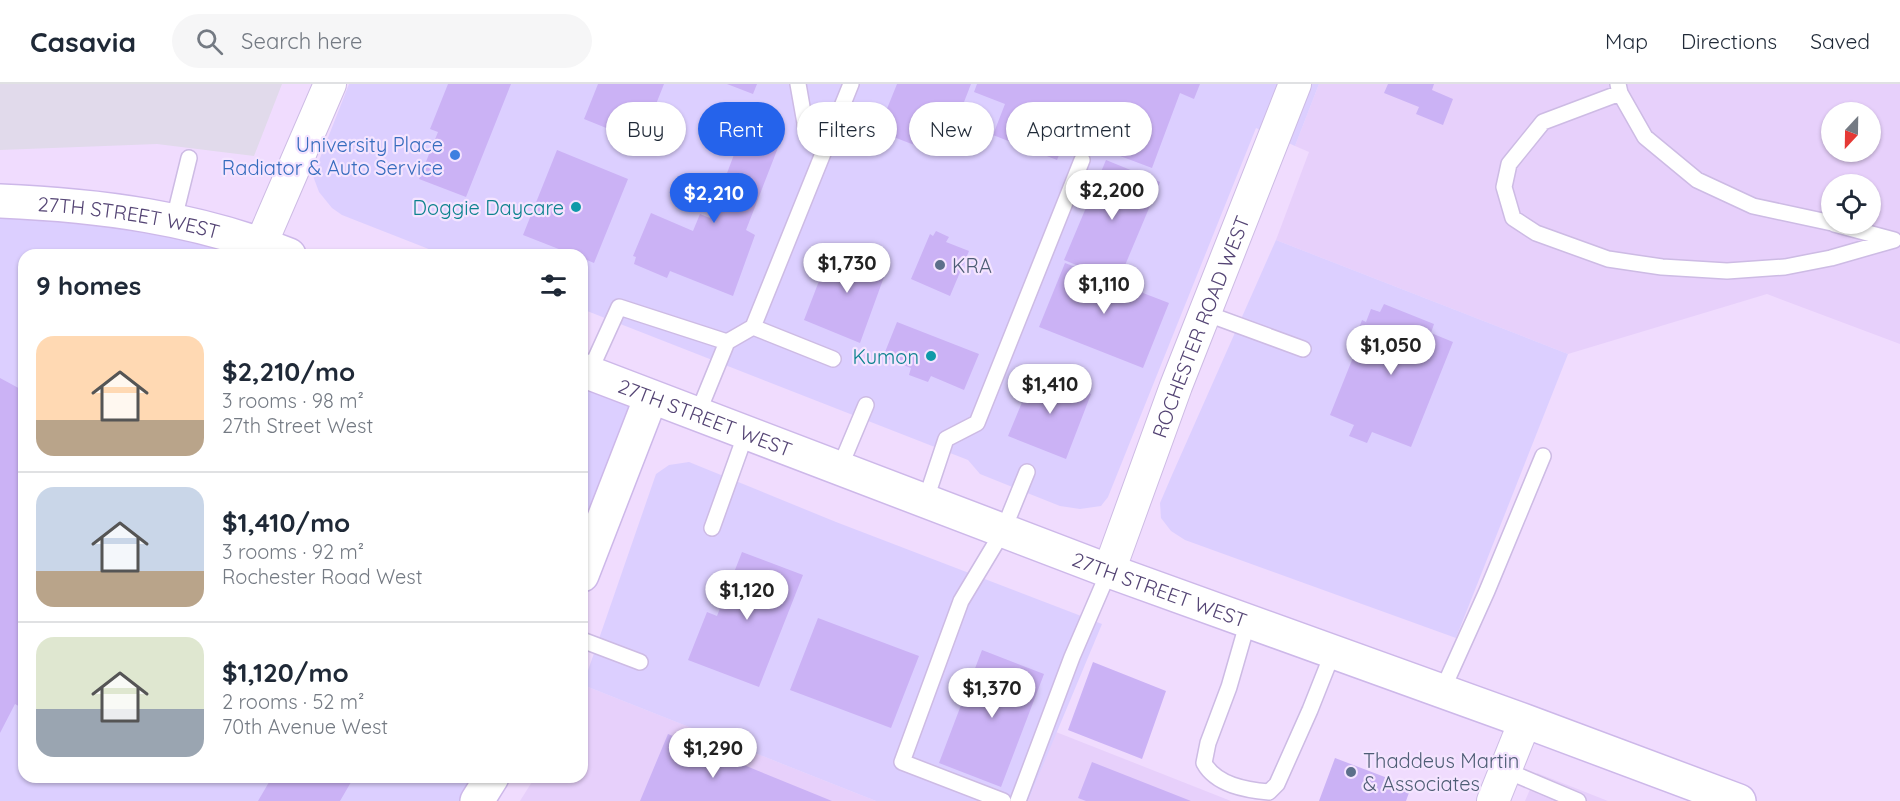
<!DOCTYPE html>
<html lang="en">
<head>
<meta charset="utf-8">
<style>
	body { margin:0; font-family:Quicksand,sans-serif; background:#f6f6f7; color:#1f2937; height:100vh; display:flex; flex-direction:column; font-size:22px; white-space:nowrap }
	* { box-sizing:border-box; margin:0 }
	p { font-size:20px; color:#747a83 }
	.icon { flex:none; width:33px; height:33px; fill:none; stroke:currentColor; stroke-width:2; stroke-linecap:round; stroke-linejoin:round }
	.map { position:relative; flex:1; overflow:hidden }
	.details { position:absolute; left:18px; top:165px; width:570px; height:534px; display:flex; flex-direction:column; background:#fff; border-radius:18px; box-shadow:0 2px 4px #0004 }
	.details>* { flex:none }
	.hud { position:absolute; left:606px; top:18px; width:570px; height:54px; display:flex; gap:12px }
	.needle { width:39px; rotate:202deg }
	.buttons { position:absolute; left:1821px; top:18px; display:grid; gap:12px }
	.buttons a { display:grid; place-items:center; width:60px; height:60px; border-radius:50%; background:#fff; box-shadow:0 2px 4px #0004; font-size:30px }
	.price { position:absolute; translate:-50% -51px; padding:0 14px; border-radius:21px; background:#fff; color:#222; font-size:20px; line-height:39px; filter:drop-shadow(0 2px 3px #0008) }
	.price::after { content:''; position:absolute; left:50%; top:36px; width:18px; height:14px; margin-left:-9px; background:inherit; clip-path:polygon(0 0,100% 0,50% 100%) }
	.price.active { background:#2563eb; color:#fff }
	ul { padding:0; list-style:none }
	li { display:flex; align-items:center; gap:18px; height:150px; padding:0 18px }
	li+li { border-top:2px solid #e0e1e3 }
	li span { display:grid; place-items:center; flex:none; width:168px; height:120px; border-radius:18px; color:#555 }
	li>.icon { margin-inline-start:auto }
	span .icon { width:72px; height:72px; fill:#fffc; stroke-width:1 }
	li b { font-size:26px }
	h2 { display:flex; justify-content:space-between; align-items:center; height:72px; padding:0 18px; font-size:26px }
	.pill { padding:0 21px; border-radius:27px; background:#fff; box-shadow:0 2px 4px #0004; font-size:21px; line-height:54px }
	.pill.active { background:#2563eb; color:#fff }
	header { display:flex; align-items:center; gap:36px; box-sizing:border-box; height:84px; padding:0 30px; background:#fff; border-bottom:2px solid #e0e1e3 }
	header strong { font-size:28px }
	nav { display:flex; gap:33px; margin-inline-start:auto; font-size:21px }
	.search { width:420px; height:54px; background:#f6f6f7; display:flex; align-items:center; gap:15px; box-sizing:border-box; padding:0 21px; border-radius:33px; color:#747a83; font-size:22px }
	.map>svg:first-child { display:block }
</style>
</head>
<body>
<header>
<strong>Casavia</strong>
<div class="search"><svg class="icon" aria-label="search" viewBox="0 0 24 24"><circle cx="10" cy="10" r="6"/><path d="M15 15l6 6"/></svg>Search here</div>
<nav><a>Map</a><a>Directions</a><a>Saved</a></nav>
</header>
<div class="map">
<svg width="1900" height="717" viewBox="0 0 1900 717">
	<rect width="100%" height="100%" fill="#f0dcfe"/>
	<path fill="#e7d0fb" fill-rule="evenodd" d="M1319,0h581v260l-133,-50 -199,60 -292,-114 33,-88 -14,-6zM1832,28h38v40h-38zM1832,100h38v40h-38z
		M583,601l293,116h-356l15,-24h47z
		M1056,648l175,69h-203z
		M1537,689l71,28h-83z"/>
	<path fill="#dccfff" d="M349,0h970l-24,62 -39,-18 -148,369 -7,9 -21,3 -20,-3 -80,-32 -12,-14 -386,-151v-54h-138l-102,-40 -10,-7 -13,-16 -6,-16z
		M0,117l289,54h-265v522h468l-15,24h-477z
		M1276,156l292,114 -112,284 -271,-98 -14,-9 -10,-13 -1,-15 12,-28z
		M582,286l69,27 -69,178z
		M689,378l147,60 266,102 -74,177h-152l-293,-116 73,-211 13,-9z"/>
	<path fill="#e1daeb" d="M0,0h282l-28,72 -97,-12 -157,6z"/>
	<path fill="#cbb2f5" d="M448,0h63l-45,113 -47,-18 19,-47 -8,-3z
		M598,0h66l-23,58 -57,-23z
		M727,0h30l-4,10z
		M897,0h74l-28,72 -65,-25z
		M977,0h223l-6,15 -14,-6 -28,75 -53,-20 3,-7 -32,-13 -13,32 -64,-25 12,-31 -31,-12z
		M1388,0h46l-2,6 21,9 -10,26 -27,-11 3,-7 -35,-14z
		M746,39l18,7 -2,8 17,7 -33,85 9,5 -22,61 -63,-25 -3,7 -33,-14 2,-7 -3,-1 18,-43 42,18 7,-17 10,4z
		M557,66l71,29 -34,84 -12,-5v-3h-8l-51,-20z
		M1106,76l54,22 -42,100 -54,-22z
		M936,147l13,6 -3,5 23,9 -19,45 -39,-17 19,-45 3,2z
		M831,166l22,9 4,-9 32,13 -29,80 -56,-23z
		M1065,179l104,40 -26,65 -104,-41z
		M1384,220l50,20 -3,9 22,9 -42,105 -39,-15 -5,11 -18,-7 5,-11 -24,-10 34,-85 -5,-2 3,-8 4,2 5,-13 9,3z
		M897,238l82,32 -15,36 -33,-14 -3,6 -19,-7 2,-7 -28,-11z
		M1035,287l56,23 -25,65 -58,-23z
		M0,294l24,13v318l-9,-5 -15,29z
		M742,468l61,23 -44,112 -71,-27 19,-48 10,4z
		M818,534l101,38 -28,72 -101,-38z
		M982,566l62,24 -43,113 -62,-24z
		M1093,578l73,29 -24,68 -74,-29z
		M668,650l164,67h-192z
		M1335,674l76,29 -5,14h-87z
		M1092,678l99,39h-105l-8,-3z
		M272,693h82l-14,24h-82z"/>
	<g fill="none" stroke-linecap="round" stroke-linejoin="round">
		<defs>
			<path id="lane" d="M798,0l8,45 23,10
				M1618,0l2,9 25,44 52,43 56,26 79,17
				M1620,9l-77,29 -34,42 -5,23 9,31 23,15 72,26 54,8 65,4 58,-4 46,-9 63,-18
				M174,135l15,-61
				M1834,140l60,16
				M1205,229l98,36
				M753,243l98,-243
				M589,289l30,-66 108,35 26,-15 80,32
				M698,329l29,-71
				M840,383l26,-62
				M925,418l21,-63 31,-16 105,-263
				M712,444l34,-95
				M1248,537l-19,66 -21,56 -4,20c12,22 42,27 65,29l8,-8 33,-74 23,-58
				M582,556l58,22
				M1442,607l45,-100 56,-135
				M1505,686l73,31
				M1003,717l-101,-39 59,-161 42,-70 24,-59
				M1018,717l54,-144 37,-86"/>
			<g id="street">
				<path d="M261,160l69,-160"/>
				<path id="s1" d="M1109,487l67,-185 119,-302"/>
				<path d="M1493,717l32,-80"/>
			</g>
			<g id="secondary">
				<path id="s2" d="M0,117c99,4 197,17 289,54"/>
				<path id="s3" d="M582,286l527,201 416,150 214,80"/>
				<path d="M582,491l69,-178"/>
				<path d="M477,717l15,-24"/>
			</g>
		</defs>
		<use href="#lane" stroke="#cdbbe4" stroke-width="18"/>
		<use href="#street" stroke="#cdbbe4" stroke-width="34"/>
		<use href="#secondary" stroke="#cdb8e9" stroke-width="36"/>
		<use href="#lane" stroke="#fff" stroke-width="15"/>
		<use href="#street" stroke="#fff" stroke-width="32"/>
		<use href="#secondary" stroke="#fff" stroke-width="33"/>
	</g>
	<circle fill="#3f7fe0" stroke="#f4e4ff" stroke-width="2" cx="455" cy="71" r="6"/>
	<g fill="#0f9aa8" stroke="#f4e4ff" stroke-width="2">
		<circle cx="576" cy="123" r="6"/>
		<circle cx="931" cy="272" r="6"/>
	</g>
	<g fill="#5c6f8a" stroke="#f4e4ff" stroke-width="2">
		<circle cx="940" cy="181" r="6"/>
		<circle cx="1351" cy="688" r="6"/>
	</g>
	<g text-anchor="middle" dominant-baseline="central" stroke-width="4.5" stroke-linejoin="round" paint-order="stroke">
		<g font-size="20" fill="#366cbe" stroke="#f4e4ff" text-anchor="end">
			<text x="443" y="60">University Place<tspan x="443" dy="23">Radiator &amp; Auto Service</tspan></text>
		</g>
		<g font-size="20" fill="#0d838f" stroke="#f4e4ff" text-anchor="end">
			<text x="564" y="123">Doggie Daycare</text>
			<text x="919" y="272">Kumon</text>
		</g>
		<g font-size="20" fill="#544474" stroke="#f4e4ff">
			<text stroke="none"><textPath href="#s2" startOffset="130">27TH STREET WEST</textPath></text>
			<text stroke="none"><textPath href="#s1" startOffset="261">ROCHESTER ROAD WEST</textPath></text>
			<text stroke="none"><textPath href="#s3" startOffset="132">27TH STREET WEST</textPath></text>
			<text stroke="none"><textPath href="#s3" startOffset="618">27TH STREET WEST</textPath></text>
		</g>
		<g font-size="20" fill="#4e5e75" stroke="#f4e4ff" text-anchor="start">
			<text x="952" y="181">KRA</text>
			<text x="1363" y="676">Thaddeus Martin<tspan x="1363" dy="23">&amp; Associates</tspan></text>
		</g>
	</g>
</svg>
<div class="buttons">
<a><svg class="needle" viewBox="-14 -14 28 28"><path d="M0-13l5 13h-10z" fill="#e53935"/><path d="M0 13l5-13h-10z" fill="#747a83"/></svg></a>
<a><svg class="icon" aria-label="locate" viewBox="0 0 24 24"><circle cx="12" cy="12" r="6"/><path d="M12 2v4M12 18v4M2 12h4M18 12h4"/></svg></a>
</div>
<b class="price" style="left:1112px;top:137px">$2,200</b>
<b class="price active" style="left:714px;top:140px">$2,210</b>
<b class="price" style="left:847px;top:210px">$1,730</b>
<b class="price" style="left:1104px;top:231px">$1,110</b>
<b class="price" style="left:1391px;top:292px">$1,050</b>
<b class="price" style="left:1050px;top:331px">$1,410</b>
<b class="price" style="left:747px;top:537px">$1,120</b>
<b class="price" style="left:992px;top:635px">$1,370</b>
<b class="price" style="left:713px;top:695px">$1,290</b>
<div class="hud">
<a class="pill">Buy</a>
<a class="pill active">Rent</a>
<a class="pill">Filters</a>
<a class="pill">New</a>
<a class="pill">Apartment</a>
</div>
<section class="details">
<h2>9 homes<svg class="icon" aria-label="filters" viewBox="0 0 24 24"><path d="M4 7h16M4 17h16"/><circle cx="9" cy="7" r="2"/><circle cx="15" cy="17" r="2"/></svg></h2>
<ul>
<li><span style="background:linear-gradient(#ffd9b3 70%,#b9a48a 0)"><svg class="icon" aria-label="home" viewBox="0 0 24 24"><path d="M3 11l9-7 9 7M6 9v11h12V9"/></svg></span><div><b>$2,210/mo</b><p>3 rooms · 98 m²</p><p>27th Street West</p></div></li>
<li><span style="background:linear-gradient(#c9d6e8 70%,#b9a48a 0)"><svg class="icon" aria-label="home" viewBox="0 0 24 24"><path d="M3 11l9-7 9 7M6 9v11h12V9"/></svg></span><div><b>$1,410/mo</b><p>3 rooms · 92 m²</p><p>Rochester Road West</p></div></li>
<li><span style="background:linear-gradient(#dfe7d0 60%,#9aa5b1 0)"><svg class="icon" aria-label="home" viewBox="0 0 24 24"><path d="M3 11l9-7 9 7M6 9v11h12V9"/></svg></span><div><b>$1,120/mo</b><p>2 rooms · 52 m²</p><p>70th Avenue West</p></div></li>
</ul>
</section>
</div>
</body>
</html>
